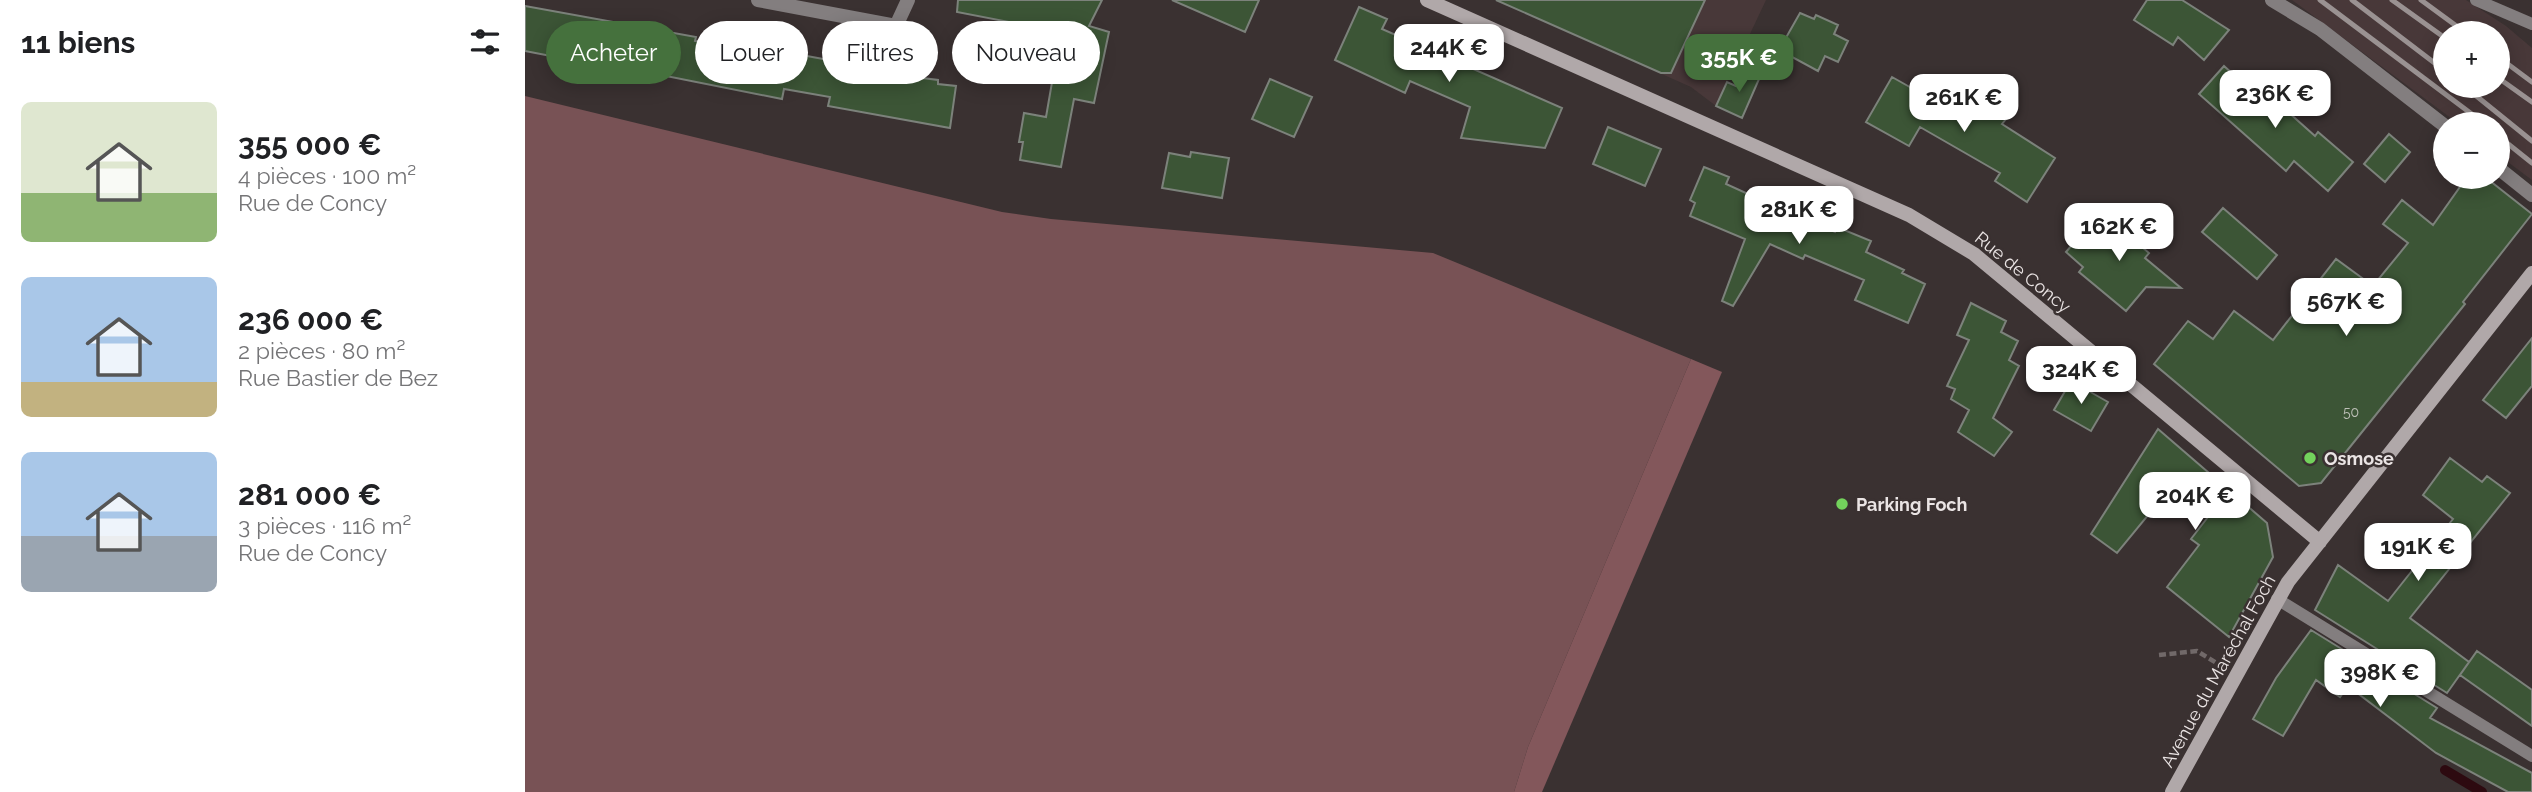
<!DOCTYPE html>
<html lang="fr">
<head>
<meta charset="utf-8">
<style>
	body { margin:0; font-family:Raleway,sans-serif; background:#f6f6f6; color:#202124; height:100vh; display:flex; flex-direction:column; font-size:26px; white-space:nowrap }
	* { box-sizing:border-box; margin:0 }
	p { font-size:23px; color:#757577 }
	.icon { flex:none; width:38px; height:38px; fill:none; stroke:currentColor; stroke-width:2; stroke-linecap:round; stroke-linejoin:round }
	.map { position:relative; flex:1; overflow:hidden }
	.drawer { display:flex; flex-direction:column; background:#fff; width:525px }
	.drawer>* { flex:none }
	.hud { position:absolute; left:21px; top:21px; width:665px; height:63px; display:flex; gap:14px }
	.fabs { position:absolute; left:1908px; top:21px; display:grid; gap:14px }
	.fabs a { display:grid; place-items:center; width:77px; height:77px; border-radius:50%; background:#fff; box-shadow:0 4px 18px #0003; font-size:35px }
	.price { position:absolute; translate:-50% -60px; padding:0 16px; border-radius:14px; background:#fff; color:#222; font-size:23px; line-height:46px; filter:drop-shadow(0 2px 4px #0008) }
	.price::after { content:''; position:absolute; left:50%; top:42px; width:21px; height:16px; margin-left:-10px; background:inherit; clip-path:polygon(0 0,100% 0,50% 100%) }
	.price.selected { background:#45713d; color:#fff }
	ul { padding:0; list-style:none }
	li { display:flex; align-items:center; gap:21px; height:175px; padding:0 21px }
	li span { display:grid; place-items:center; flex:none; width:196px; height:140px; border-radius:10px; color:#555 }
	li>.icon { margin-inline-start:auto }
	span .icon { width:84px; height:84px; fill:#fffc; stroke-width:1 }
	li b { font-size:30px }
	h2 { display:flex; justify-content:space-between; align-items:center; height:84px; padding:0 21px; font-size:30px }
	.pill { padding:0 24px; border-radius:32px; background:#fff; box-shadow:0 4px 18px #0003; font-size:24px; line-height:63px }
	.pill.selected { background:#45713d; color:#fff }
	main { display:flex; flex:1; min-height:0 }
	.map>svg:first-child { display:block }
</style>
</head>
<body>
<main>
<section class="drawer">
<h2>11 biens<svg class="icon" aria-label="filters" viewBox="0 0 24 24"><path d="M4 7h16M4 17h16"/><circle cx="9" cy="7" r="2"/><circle cx="15" cy="17" r="2"/></svg></h2>
<ul>
<li><span style="background:linear-gradient(#dfe7d0 65%,#8fb573 0)"><svg class="icon" aria-label="home" viewBox="0 0 24 24"><path d="M3 11l9-7 9 7M6 9v11h12V9"/></svg></span><div><b>355 000 €</b><p>4 pièces · 100 m²</p><p>Rue de Concy</p></div></li>
<li><span style="background:linear-gradient(#a9c7e8 75%,#c2b280 0)"><svg class="icon" aria-label="home" viewBox="0 0 24 24"><path d="M3 11l9-7 9 7M6 9v11h12V9"/></svg></span><div><b>236 000 €</b><p>2 pièces · 80 m²</p><p>Rue Bastier de Bez</p></div></li>
<li><span style="background:linear-gradient(#a9c7e8 60%,#9aa5b1 0)"><svg class="icon" aria-label="home" viewBox="0 0 24 24"><path d="M3 11l9-7 9 7M6 9v11h12V9"/></svg></span><div><b>281 000 €</b><p>3 pièces · 116 m²</p><p>Rue de Concy</p></div></li>
</ul>
</section>
<div class="map">
<svg width="2007" height="792" viewBox="0 0 2007 792">
	<rect width="100%" height="100%" fill="#3a3131"/>
	<path fill="#483839" fill-rule="evenodd" d="M971,0h270l-50,106 -25,-19z
		M1767,0h174l40,26 26,22v132l-35,-26v-30h-38zM1920,33h52v53h-52z"/>
	<path fill="#785255" d="M0,96l477,116 49,7 382,34 258,106 -163,388 -14,45h-989z"/>
	<path fill="#83575b" d="M1166,359l31,13 -180,420h-28l14,-45z"/>
	<g fill="none" stroke-linecap="round" stroke-linejoin="round">
		<path stroke="#2d0a10" stroke-width="10" d="M1920,770l37,22"/>
	</g>
	<path fill="#3c5536" stroke="#7c827b" stroke-width="2" d="M433,0h144l-13,26 20,6 -15,71 -20,-4 -13,68 -41,-7 3,-18h-4l5,-29 22,4 13,-75 -15,-4 2,-9 -89,-17z
		M647,0h87l-14,32z
		M971,0h209l-34,73h-10z
		M1622,0h35l47,30 -25,30 -26,-23 -5,8 -39,-25z
		M0,6l171,31 -1,4 67,11 1,-4 104,19 -1,4 72,9v4l18,2 -6,42 -122,-22 2,-9 -46,-8 -2,10 -121,-24 2,-9 -53,-10 -2,11 -83,-16z
		M834,7l28,12 -5,10 180,79 -17,40 -84,-10 9,-31 -60,-26 -5,12 -70,-33z
		M1275,13l14,6 2,-4 22,10 -4,9 14,7 -10,21 -13,-6 -7,15 -39,-21z
		M1241,63l-24,55 -26,-12 11,-24 9,4z
		M1699,66l39,35 6,-6 46,41 3,-4 35,30 -25,29 -34,-30 -8,10 -87,-77z
		M1367,77l55,31 10,-17 49,28 -4,5 53,34 -28,44 -32,-21 5,-8 -80,-46 -11,19 -43,-24z
		M745,79l42,18 -18,40 -42,-18z
		M1083,127l53,22 -16,37 -52,-22z
		M1864,134l21,18 -25,30 -21,-18z
		M666,152l38,6 -7,40 -60,-10 7,-35 21,4z
		M1179,167l25,10 -3,7 33,15 76,33 2,-5 34,14 -5,11 38,18 -2,3 23,11 -17,39 -53,-23 9,-20 -59,-25 -2,4 -33,-15 -37,62 -11,-5 23,-62 -55,-23 5,-13 -5,-3z
		M1942,177h18l47,37 -69,88 2,2 -144,179 -22,3 -145,-122 34,-43 25,18 21,-28 39,29 63,-81 37,27 35,-43 -25,-19 19,-24 31,25z
		M1698,208l54,47 -20,24 -55,-47z
		M1608,218l18,15 -10,13 8,7 -4,5 36,30 -35,-1 -20,24 -47,-39 4,-5 -17,-15 18,-21 14,11 16,-19 9,8z
		M1446,303l35,18 -5,11 17,9 -9,19 10,6 -26,52 19,14 -18,24 -36,-24 11,-22 -18,-11 4,-10 -8,-3 22,-46 -12,-5z
		M2007,338v48l-26,32 -23,-18z
		M1546,381l37,21 -17,29 -37,-21z
		M1633,429l109,94 6,34 -44,80 -62,-50 32,-42 -8,-6 17,-22 -36,-31 -55,67 -26,-19z
		M1925,458l32,24 5,-6 23,17 -100,125 59,44 -22,31 -132,-83 23,-45 50,36 65,-82 -30,-24z
		M1786,630l126,78 -7,10 102,55v19h-24l-72,-39 -88,-67 -8,11 -24,-17 -33,56 -30,-17 23,-41z
		M1952,651l55,39v36l-72,-51z"/>
	<g fill="none" stroke-linecap="round" stroke-linejoin="round">
		<path stroke="#716969" stroke-width="4.5" stroke-dasharray="7 3.5" stroke-linecap="butt" d="M1634,655l38,-4 21,13"/>
		<path stroke="#837e7f" stroke-width="12" d="M1951,0l56,24
			M1752,599l255,157"/>
		<path stroke="#837e7f" stroke-width="14" d="M233,0l138,26 12,-26
			M1747,0l48,29 125,97
			M1972,167l35,28"/>
		<path stroke="#b0a8a9" stroke-width="14" d="M902,0l482,215 65,39 346,288
			M1647,792l116,-210 244,-309"/>
		<path stroke="#9a9292" stroke-width="5" d="M1795,0l165,124
			M1827,0l93,71
			M1867,0l53,38
			M1896,0l45,33
			M1972,56l35,26
			M1972,77l35,25
			M1939,86l68,55
			M1972,135l35,28"/>
	</g>
	<g fill="#73d25c" stroke="#3a3131" stroke-width="2.5">
		<circle cx="1785" cy="458" r="7"/>
		<circle cx="1317" cy="504" r="7"/>
	</g>
	<g text-anchor="middle" dominant-baseline="central" stroke-width="5" stroke-linejoin="round" paint-order="stroke">
		<g font-size="14" fill="#bec0b8">
			<text x="1826" y="412">50</text>
		</g>
		<g font-size="18" fill="#eae4e4" stroke="#3a3131">
			<text transform="translate(1498 272) rotate(39)">Rue de Concy</text>
			<text transform="translate(1693 671) rotate(-61)">Avenue du Maréchal Foch</text>
		</g>
		<g font-size="18" font-weight="bold" fill="#eae4e4" stroke="#3a3131" text-anchor="start">
			<text x="1799" y="458">Osmose</text>
			<text x="1331" y="504">Parking Foch</text>
		</g>
	</g>
</svg>
<div class="fabs">
<a>+</a>
<a>−</a>
</div>
<b class="price" style="left:924px;top:84px">244K €</b>
<b class="price selected" style="left:1214px;top:94px">355K €</b>
<b class="price" style="left:1750px;top:130px">236K €</b>
<b class="price" style="left:1439px;top:134px">261K €</b>
<b class="price" style="left:1274px;top:246px">281K €</b>
<b class="price" style="left:1594px;top:263px">162K €</b>
<b class="price" style="left:1821px;top:338px">567K €</b>
<b class="price" style="left:1556px;top:406px">324K €</b>
<b class="price" style="left:1670px;top:532px">204K €</b>
<b class="price" style="left:1893px;top:583px">191K €</b>
<b class="price" style="left:1855px;top:709px">398K €</b>
<div class="hud">
<a class="pill selected">Acheter</a>
<a class="pill">Louer</a>
<a class="pill">Filtres</a>
<a class="pill">Nouveau</a>
</div>
</div>
</main>
</body>
</html>
